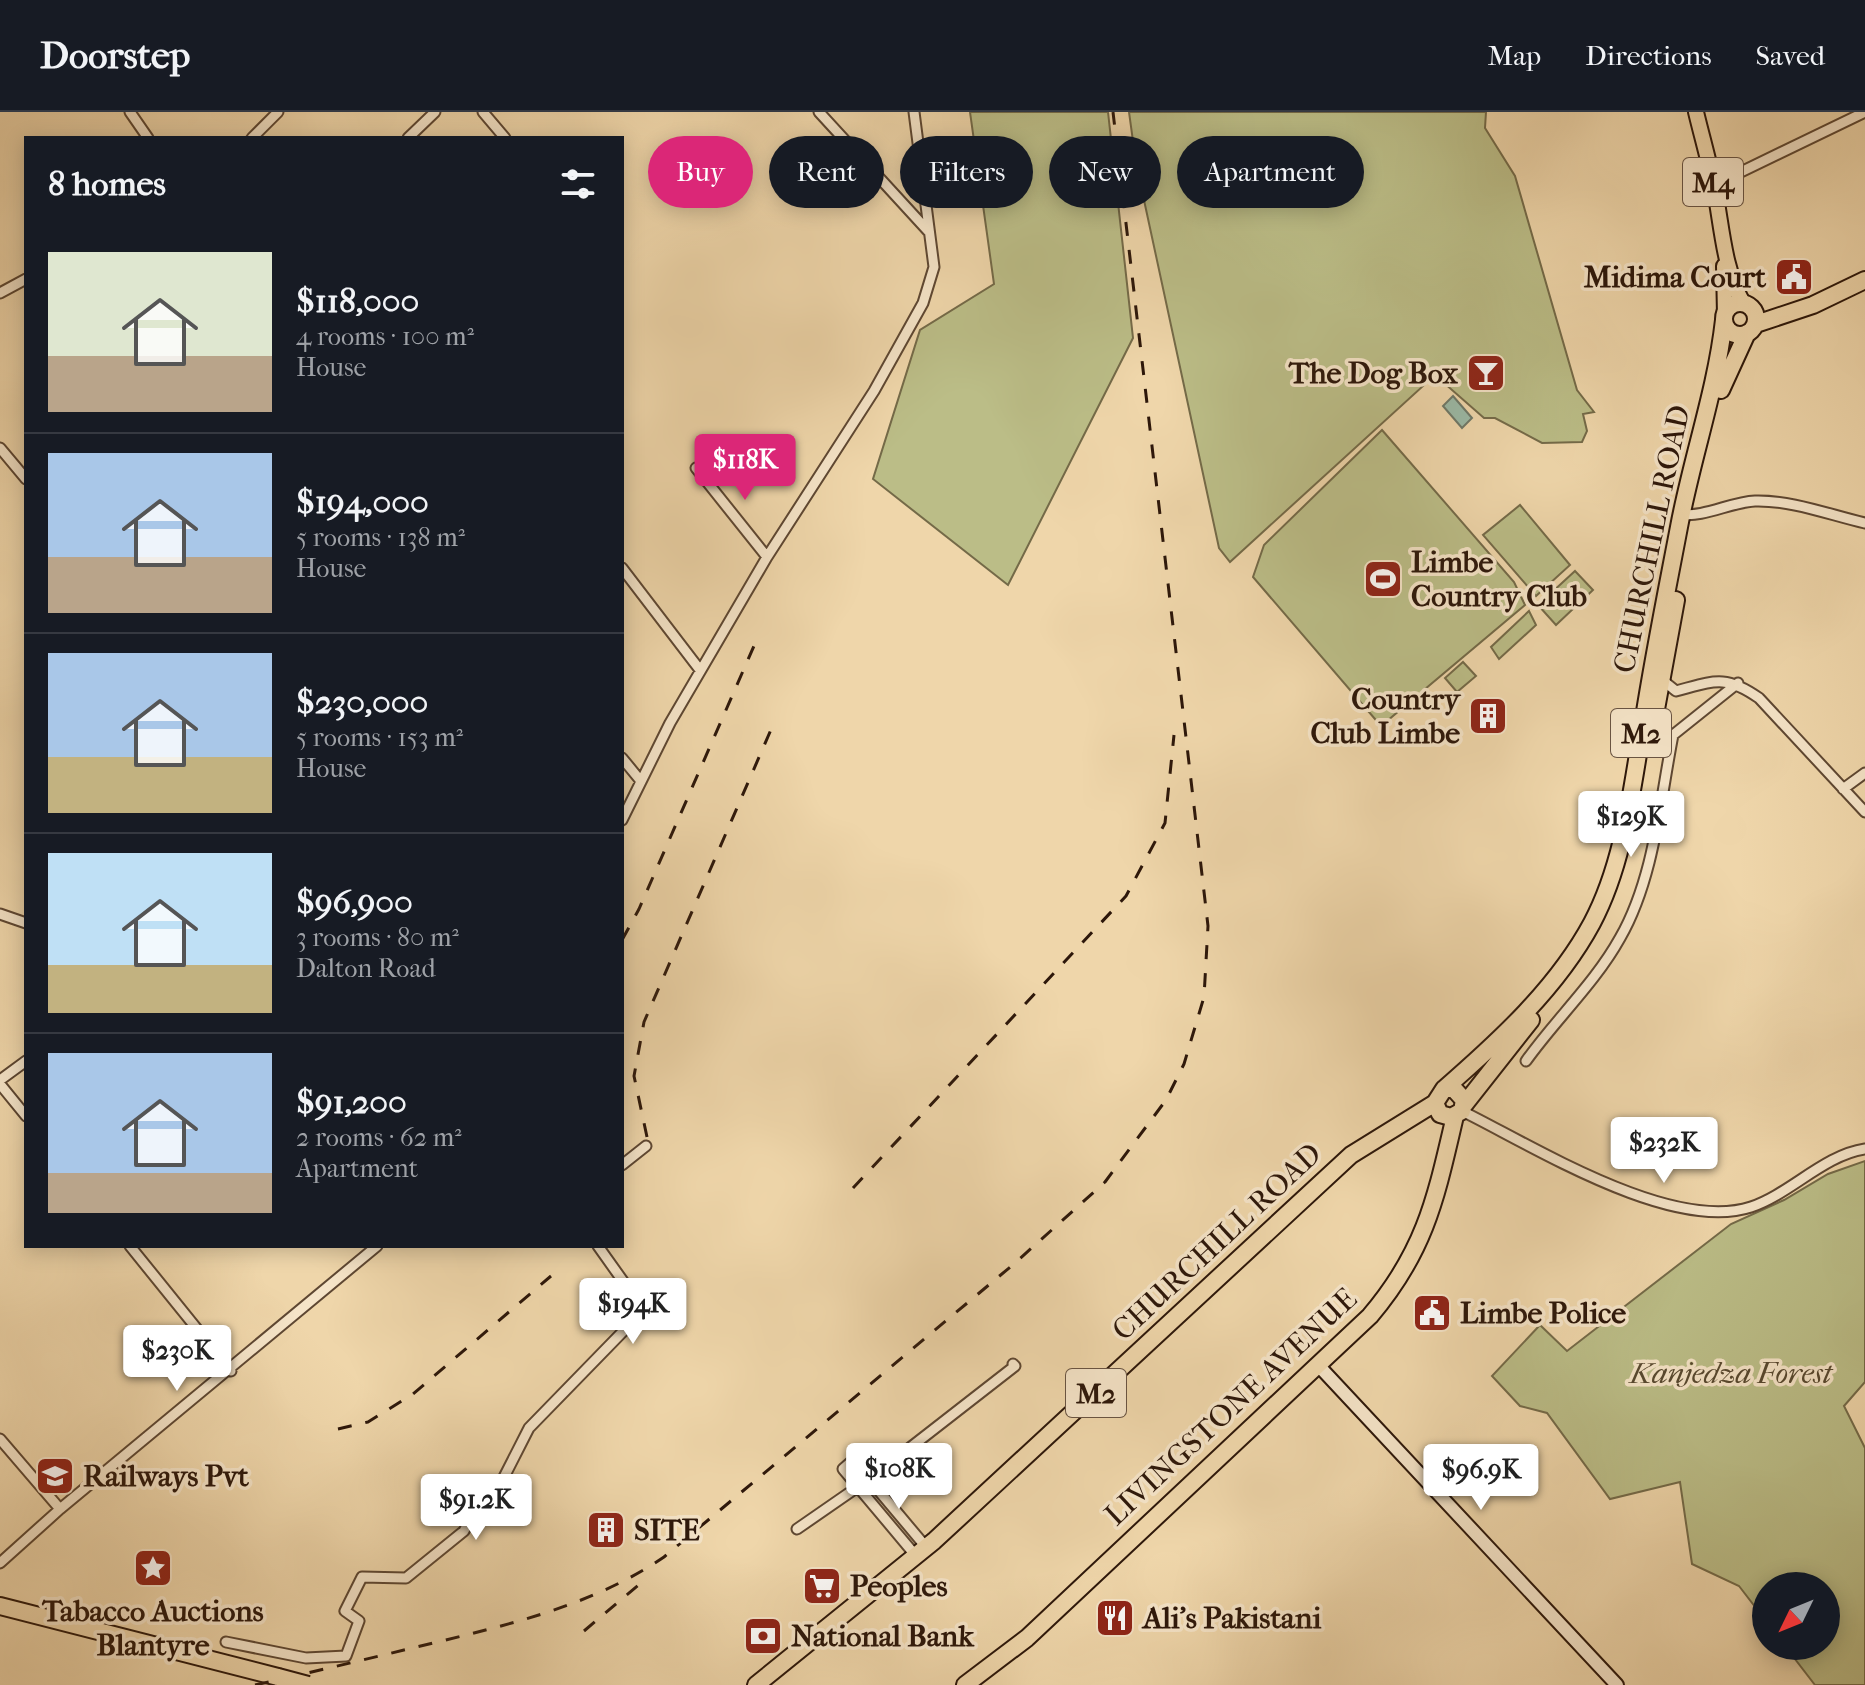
<!DOCTYPE html>
<html lang="en">
<head>
<meta charset="utf-8">
<style>
	body { margin:0; font-family:"IM FELL French Canon",serif; background:#20242c; color:#f1f3f6; height:100vh; display:flex; flex-direction:column; font-size:30px; white-space:nowrap }
	* { box-sizing:border-box; margin:0 }
	p { font-size:26px; color:#9ea1a6 }
	.icon { flex:none; width:44px; height:44px; fill:none; stroke:currentColor; stroke-width:2; stroke-linecap:round; stroke-linejoin:round }
	.map { position:relative; flex:1; overflow:hidden }
	.details { position:absolute; left:24px; top:24px; width:600px; height:1112px; display:flex; flex-direction:column; background:#171b24; border-radius:0px; box-shadow:0 4px 20px #0003 }
	.details>* { flex:none }
	.guide { position:absolute; left:648px; top:24px; width:760px; height:72px; display:flex; gap:16px }
	.needle { width:52px; rotate:227deg }
	.tools { position:absolute; left:1752px; top:1460px; display:grid; gap:16px }
	.tools a { display:grid; place-items:center; width:88px; height:88px; border-radius:50%; background:#171b24; box-shadow:0 4px 20px #0003; font-size:40px }
	.price { position:absolute; translate:-50% -68px; padding:0 18px; border-radius:8px; background:#fff; color:#222; font-size:26px; line-height:52px; filter:drop-shadow(0 2px 4px #0008) }
	.price::after { content:''; position:absolute; left:50%; top:48px; width:24px; height:18px; margin-left:-12px; background:inherit; clip-path:polygon(0 0,100% 0,50% 100%) }
	.price.active { background:#db2777; color:#fff }
	ul { padding:0; list-style:none }
	li { display:flex; align-items:center; gap:24px; height:200px; padding:0 24px }
	li+li { border-top:2px solid #363941 }
	li span { display:grid; place-items:center; flex:none; width:224px; height:160px; border-radius:0px; color:#555 }
	li>.icon { margin-inline-start:auto }
	span .icon { width:96px; height:96px; fill:#fffc; stroke-width:1 }
	li b { font-size:34px }
	h2 { display:flex; justify-content:space-between; align-items:center; height:96px; padding:0 24px; font-size:34px }
	.pill { padding:0 28px; border-radius:36px; background:#171b24; box-shadow:0 4px 20px #0003; font-size:28px; line-height:72px }
	.pill.active { background:#db2777; color:#fff }
	header { display:flex; align-items:center; gap:48px; box-sizing:border-box; height:112px; padding:0 40px; background:#171b24; border-bottom:2px solid #363941 }
	header strong { font-size:38px }
	nav { display:flex; gap:44px; margin-inline-start:auto; font-size:28px }
	.map>svg:first-child { display:block }
</style>
</head>
<body>
<header>
<strong>Doorstep</strong>
<nav><a>Map</a><a>Directions</a><a>Saved</a></nav>
</header>
<div class="map">
<svg width="1865" height="1573" viewBox="0 0 1865 1573">
	<rect width="100%" height="100%" fill="#efd6aa"/>
	<filter id="stains"><feTurbulence type="fractalNoise" baseFrequency=".0025" numOctaves="4"/><feColorMatrix values="0 0 0 0 .2 0 0 0 0 .09 0 0 0 0 .02 0 0 0 .5 -.17"/></filter>
	<radialGradient id="worn" r=".72"><stop offset=".6" stop-color="#630" stop-opacity="0"/><stop offset="1" stop-color="#630" stop-opacity=".3"/></radialGradient>
	<path fill="#bbbd87" stroke="#746a48" stroke-width="2" d="M970,0h138l25,226 -125,247 -135,-106 47,-149 74,-46z
		M1129,0h357l-1,16 30,48 62,214 17,22 -11,2 4,17 -5,11 -40,1 -47,-25h-11l-49,-43 -205,187 -11,-14 -83,-385z
		M1382,318l132,152 11,23 -144,121 -128,-149 11,-32z
		M1520,393l50,60 -34,31 -53,-61z
		M1575,459l18,19 -37,35 -18,-20z
		M1529,499l7,14 -37,34 -8,-12z
		M1463,550l13,14 -19,16 -12,-14z
		M1865,1049v221l-21,24 21,42v237h-50l-30,-39h41v-60h-60v35l-27,-35 -47,-22 -12,-82 -70,17 -63,-86 -27,-7 -28,-30 48,-51 27,26 164,-127 53,-24 44,-26z"/>
	<path fill="#9ab9a6" stroke="#6e7868" stroke-width="2" d="M1453,284l19,22 -10,10 -19,-22z"/>
	<g fill="none" stroke-linecap="round" stroke-linejoin="round">
		<defs>
			<path id="street" d="M130,0l18,26
				M483,0l22,26
				M819,0l110,120
				M252,26l26,-26
				M408,26l27,-26
				M1714,73l151,-73
				M0,181l26,-14
				M0,336l26,31
				M696,356l71,89
				M1681,402c22,4 50,-12 74,-13 37,-1 75,14 110,22
				M622,456l78,102
				M1661,567l15,12c38,-10 49,-17 83,7l106,114
				M622,646l18,22
				M1843,677l22,-16
				M622,708l48,-97 97,-166 107,-166 49,-88 11,-36 -20,-155
				M0,802l26,9
				M1526,949c30,-42 69,-78 94,-123 34,-59 40,-137 53,-203l65,-52
				M0,968l26,-19
				M0,972l26,32
				M1462,999c71,35 209,122 289,96 39,-13 73,-52 114,-58
				M622,1053l24,-19
				M130,1134l101,125
				M0,1327l60,70
				M875,1363l-16,-20 -16,14 73,87
				M869,1367l57,68
				M797,1417l78,-54 140,-109 -2,-2
				M0,1451l60,-54 317,-263
				M226,1530l80,16 40,-2 13,-35 -14,-10 17,-34 44,1 58,-47 11,-21 27,-29 27,-53 111,-114 -5,-16 -37,-52"/>
			<path id="secondary" d="M1318,1253l299,320"/>
			<path id="primary" d="M1696,0c6,25 13,49 18,74 8,39 9,81 29,117
				M1724,154l1,49"/>
			<path id="highway" d="M1724 207a16 16 0 1 1 32 0a16 16 0 1 1-32 0Z
				M1756,212l57,-19 52,-25
				M1721,278l26,-57
				M1652,619l24,-131
				M1444,977c55,-48 113,-101 148,-166 33,-62 40,-137 52,-205 10,-64 23,-128 35,-191 13,-70 37,-136 45,-207
				M1464,993l67,-85
				M0,1494l278,71
				M756,1573l178,-144 417,-386 84,-52 9,-14h10l10,11 -2,11 -11,6 -11,-3 -5,-11
				M965,1573l62,-47 343,-322c56,-66 66,-119 85,-200"/>
		</defs>
		<use href="#street" stroke="#5e4732" stroke-width="13"/>
		<use href="#secondary" stroke="#2d170a" stroke-width="16"/>
		<use href="#primary" stroke="#2d170a" stroke-width="18"/>
		<use href="#highway" stroke="#2d170a" stroke-width="20"/>
		<use href="#street" stroke="#f5e4c8" stroke-width="9"/>
		<use href="#secondary" stroke="#f5e4c8" stroke-width="12"/>
		<use href="#primary" stroke="#efd6aa" stroke-width="14"/>
		<use href="#highway" stroke="#efd6aa" stroke-width="16"/>
		<path stroke="#2d170a" stroke-width="3" stroke-dasharray="14 14" stroke-linecap="butt" d="M622,828l17,-31 118,-270
			M647,1025l-13,-61 10,-54 129,-297
			M853,1076l273,-292 39,-73 9,-88
			M338,1317l30,-7 45,-28 138,-118
			M584,1519l64,-54
			M255,1573c58,-13 116,-27 174,-41 83,-20 164,-39 235,-87l351,-294 90,-81 61,-82 18,-36 20,-67 4,-71 -95,-814"/>
		<defs>
			<path id="highway-bridge" d="M278,1565l30,8"/>
		</defs>
		<use href="#highway-bridge" stroke="#2d170a" stroke-width="20" stroke-linecap="butt"/>
		<use href="#highway-bridge" stroke="#efd6aa" stroke-width="16"/>
	</g>
	<defs>
		<symbol id="civic-square" viewBox="-11 -11 22 22"><rect x="-9" y="-9" width="18" height="18" rx="4" fill="#8f2418" stroke="#f5e4c8"/><path d="M-.6-6.5H3V-4.5H.6V-3L4-1V1h2V6H-6V1h2V-1L-.6-3ZM-1.2 2.5V6h2.4V2.5Z" fill="#fff"/></symbol>
		<symbol id="bar-square" viewBox="-11 -11 22 22"><rect x="-9" y="-9" width="18" height="18" rx="4" fill="#8f2418" stroke="#f5e4c8"/><path d="M-6-5H6L.8 .8V4.5H3.5V6h-7V4.5H-.8V.8Z" fill="#fff"/></symbol>
		<symbol id="stadium-square" viewBox="-11 -11 22 22"><rect x="-9" y="-9" width="18" height="18" rx="4" fill="#8f2418" stroke="#f5e4c8"/><path d="M0-5a6.5 5 0 1 0 0 10a6.5 5 0 1 0 0-10ZM-3.5-1.8h7v3.6h-7Z" fill="#fff"/></symbol>
		<symbol id="building-square" viewBox="-11 -11 22 22"><rect x="-9" y="-9" width="18" height="18" rx="4" fill="#8f2418" stroke="#f5e4c8"/><path d="M-4-6H4V6H1V3H-1V6H-4ZM-2.5-4.3h1.7v1.8h-1.7ZM.8-4.3h1.7v1.8H.8ZM-2.5-1h1.7V.8h-1.7ZM.8-1h1.7V.8H.8Z" fill="#fff"/></symbol>
		<symbol id="school-square" viewBox="-11 -11 22 22"><rect x="-9" y="-9" width="18" height="18" rx="4" fill="#8f2418" stroke="#f5e4c8"/><path d="M0-5L7-2L0 1L-7-2ZM-4 1L0 2.5L4 1V4Q0 6-4 4Z" fill="#fff"/></symbol>
		<symbol id="sight-square" viewBox="-11 -11 22 22"><rect x="-9" y="-9" width="18" height="18" rx="4" fill="#8f2418" stroke="#f5e4c8"/><path d="M0-6L1.8-2.2L6-1.7L2.9 1.2L3.7 5.4L0 3.3L-3.7 5.4L-2.9 1.2L-6-1.7L-1.8-2.2Z" fill="#fff"/></symbol>
		<symbol id="supermarket-square" viewBox="-11 -11 22 22"><rect x="-9" y="-9" width="18" height="18" rx="4" fill="#8f2418" stroke="#f5e4c8"/><path d="M-6-5.5h2.5l.6 2H6L4.5 2H-2.5L-4.4-4H-6ZM-1.5 3.2a1.3 1.3 0 1 0 .1 0ZM3 3.2a1.3 1.3 0 1 0 .1 0Z" fill="#fff"/></symbol>
		<symbol id="restaurant-square" viewBox="-11 -11 22 22"><rect x="-9" y="-9" width="18" height="18" rx="4" fill="#8f2418" stroke="#f5e4c8"/><path d="M-5-6h1v4h1v-4h1v4h1v-4h1v5L-1.5 .5V6h-2V.5L-5-1ZM5-6V6H3V1.5H1.5Q1.5-4 5-6Z" fill="#fff"/></symbol>
		<symbol id="bank-square" viewBox="-11 -11 22 22"><rect x="-9" y="-9" width="18" height="18" rx="4" fill="#8f2418" stroke="#f5e4c8"/><path d="M-6-4H6V4H-6ZM0-2.3a2.3 2.3 0 1 0 0 4.6a2.3 2.3 0 1 0 0-4.6Z" fill="#fff"/></symbol>
	</defs>
	<g fill-rule="evenodd">
		<use href="#civic-square" x="1772" y="143" width="44" height="44"/>
		<use href="#bar-square" x="1464" y="239" width="44" height="44"/>
		<use href="#stadium-square" x="1361" y="445" width="44" height="44"/>
		<use href="#building-square" x="1466" y="582" width="44" height="44"/>
		<use href="#civic-square" x="1410" y="1179" width="44" height="44"/>
		<use href="#school-square" x="33" y="1342" width="44" height="44"/>
		<use href="#building-square" x="584" y="1396" width="44" height="44"/>
		<use href="#sight-square" x="131" y="1434" width="44" height="44"/>
		<use href="#supermarket-square" x="800" y="1452" width="44" height="44"/>
		<use href="#restaurant-square" x="1093" y="1484" width="44" height="44"/>
		<use href="#bank-square" x="741" y="1502" width="44" height="44"/>
	</g>
	<g text-anchor="middle" dominant-baseline="central" stroke-width="7" stroke-linejoin="round" paint-order="stroke">
		<g fill="#f5e4c8" stroke="#695443" stroke-width="2">
			<rect x="1683" y="46" width="60" height="48" rx="6"/>
			<rect x="1611" y="597" width="60" height="48" rx="6"/>
			<rect x="1066" y="1257" width="60" height="48" rx="6"/>
		</g>
		<g font-size="28" font-weight="bold" fill="#2d170a">
			<text x="1713" y="70">M4</text>
			<text x="1641" y="621">M2</text>
			<text x="1096" y="1281">M2</text>
		</g>
		<g font-size="30" font-weight="bold" fill="#2d170a" stroke="#f5e4c8" text-anchor="start">
			<text x="1766" y="165" text-anchor="end">Midima Court</text>
			<text x="1458" y="261" text-anchor="end">The Dog Box</text>
			<text x="1411" y="450">Limbe<tspan x="1411" dy="34">Country Club</tspan></text>
			<text x="1460" y="587" text-anchor="end">Country<tspan x="1460" dy="34">Club Limbe</tspan></text>
			<text x="1460" y="1201">Limbe Police</text>
			<text x="83" y="1364">Railways Pvt</text>
			<text x="634" y="1418">SITE</text>
			<text x="850" y="1474">Peoples</text>
			<text x="153" y="1499" text-anchor="middle">Tabacco Auctions<tspan x="153" dy="34">Blantyre</tspan></text>
			<text x="1143" y="1506">Ali's Pakistani</text>
			<text x="791" y="1524">National Bank</text>
		</g>
		<g font-size="30" fill="#2d170a" stroke="#f5e4c8">
			<text transform="translate(1652 427) rotate(-78)">CHURCHILL ROAD</text>
			<text transform="translate(1217 1130) rotate(-43)">CHURCHILL ROAD</text>
			<text transform="translate(1231 1295) rotate(-43)">LIVINGSTONE AVENUE</text>
		</g>
		<g font-size="30" font-style="italic" fill="#584930" stroke="#f5e4c8">
			<text x="1731" y="1261">Kanjedza Forest</text>
		</g>
	</g>
	<rect width="100%" height="100%" filter="url(#stains)"/>
	<rect width="100%" height="100%" fill="url(#worn)"/>
</svg>
<div class="tools">
<a><svg class="needle" viewBox="-14 -14 28 28"><path d="M0-13l5 13h-10z" fill="#e53935"/><path d="M0 13l5-13h-10z" fill="#9ea1a6"/></svg></a>
</div>
<b class="price active" style="left:745px;top:390px">$118K</b>
<b class="price" style="left:1631px;top:747px">$129K</b>
<b class="price" style="left:1664px;top:1073px">$232K</b>
<b class="price" style="left:633px;top:1234px">$194K</b>
<b class="price" style="left:177px;top:1281px">$230K</b>
<b class="price" style="left:899px;top:1399px">$108K</b>
<b class="price" style="left:1481px;top:1400px">$96.9K</b>
<b class="price" style="left:476px;top:1430px">$91.2K</b>
<div class="guide">
<a class="pill active">Buy</a>
<a class="pill">Rent</a>
<a class="pill">Filters</a>
<a class="pill">New</a>
<a class="pill">Apartment</a>
</div>
<section class="details">
<h2>8 homes<svg class="icon" aria-label="filters" viewBox="0 0 24 24"><path d="M4 7h16M4 17h16"/><circle cx="9" cy="7" r="2"/><circle cx="15" cy="17" r="2"/></svg></h2>
<ul>
<li><span style="background:linear-gradient(#dfe7d0 65%,#b9a48a 0)"><svg class="icon" aria-label="home" viewBox="0 0 24 24"><path d="M3 11l9-7 9 7M6 9v11h12V9"/></svg></span><div><b>$118,000</b><p>4 rooms · 100 m²</p><p>House</p></div></li>
<li><span style="background:linear-gradient(#a9c7e8 65%,#b9a48a 0)"><svg class="icon" aria-label="home" viewBox="0 0 24 24"><path d="M3 11l9-7 9 7M6 9v11h12V9"/></svg></span><div><b>$194,000</b><p>5 rooms · 138 m²</p><p>House</p></div></li>
<li><span style="background:linear-gradient(#a9c7e8 65%,#c2b280 0)"><svg class="icon" aria-label="home" viewBox="0 0 24 24"><path d="M3 11l9-7 9 7M6 9v11h12V9"/></svg></span><div><b>$230,000</b><p>5 rooms · 153 m²</p><p>House</p></div></li>
<li><span style="background:linear-gradient(#bfe0f5 70%,#c2b280 0)"><svg class="icon" aria-label="home" viewBox="0 0 24 24"><path d="M3 11l9-7 9 7M6 9v11h12V9"/></svg></span><div><b>$96,900</b><p>3 rooms · 80 m²</p><p>Dalton Road</p></div></li>
<li><span style="background:linear-gradient(#a9c7e8 75%,#b9a48a 0)"><svg class="icon" aria-label="home" viewBox="0 0 24 24"><path d="M3 11l9-7 9 7M6 9v11h12V9"/></svg></span><div><b>$91,200</b><p>2 rooms · 62 m²</p><p>Apartment</p></div></li>
</ul>
</section>
</div>
</body>
</html>
